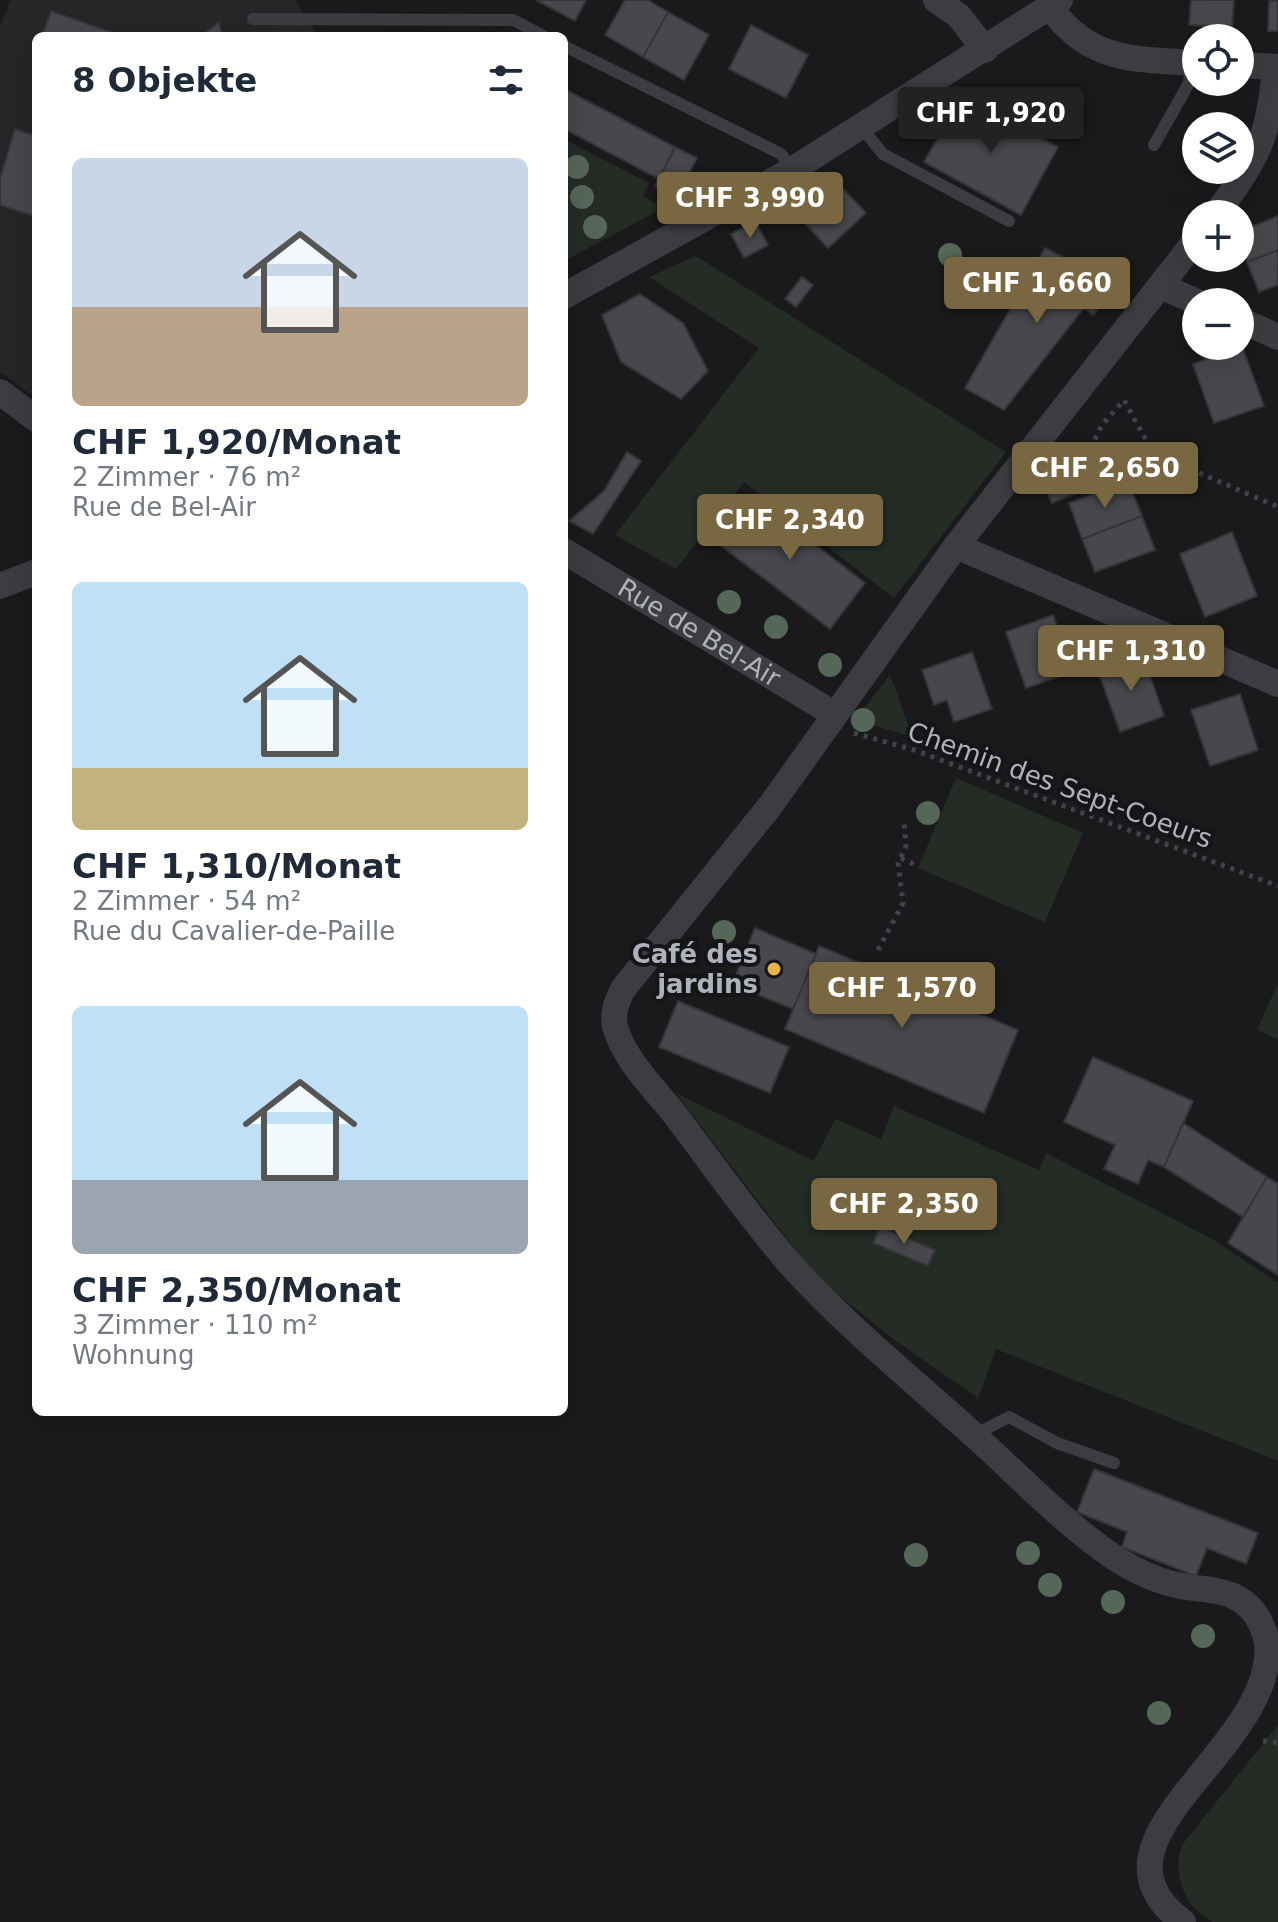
<!DOCTYPE html>
<html lang="de">
<head>
<meta charset="utf-8">
<style>
	body { margin:0; font-family:"DejaVu Sans",sans-serif; background:#f6f6f7; color:#1f2937; height:100vh; display:flex; flex-direction:column; font-size:30px; white-space:nowrap }
	* { box-sizing:border-box; margin:0 }
	p { font-size:26px; color:#747a83 }
	.icon { flex:none; width:44px; height:44px; fill:none; stroke:currentColor; stroke-width:2; stroke-linecap:round; stroke-linejoin:round }
	.map { position:relative; flex:1; overflow:hidden }
	.sheet { position:absolute; left:32px; top:32px; width:536px; height:1384px; display:flex; flex-direction:column; background:#fff; border-radius:12px; box-shadow:0 8px 32px #0002 }
	.sheet>* { flex:none }
	.tools { position:absolute; left:1182px; top:24px; display:grid; gap:16px }
	.tools a { display:grid; place-items:center; width:72px; height:72px; border-radius:50%; background:#fff; box-shadow:0 8px 32px #0002; font-size:40px }
	.price { position:absolute; translate:-50% -68px; padding:0 18px; border-radius:8px; background:#786740; color:#fff; font-size:26px; line-height:52px; filter:drop-shadow(0 2px 4px #0008) }
	.price::after { content:''; position:absolute; left:50%; top:48px; width:24px; height:18px; margin-left:-12px; background:inherit; clip-path:polygon(0 0,100% 0,50% 100%) }
	.price.current { background:#222; color:#fff }
	ul { padding:0; list-style:none }
	li { display:grid; align-content:center; gap:16px; height:424px; padding:0 40px }
	li span { display:grid; place-items:center; height:248px; border-radius:12px; color:#555 }
	li>.icon { margin-inline-start:auto }
	span .icon { width:144px; height:144px; fill:#fffc; stroke-width:1 }
	li b { font-size:34px }
	h2 { display:flex; justify-content:space-between; align-items:center; height:96px; padding:0 40px; font-size:34px }
	.map>svg:first-child { display:block }
</style>
</head>
<body>
<div class="map">
<svg width="1278" height="1922" viewBox="0 0 1278 1922">
	<rect width="100%" height="100%" fill="#1a1a1c"/>
	<path fill="#262629" d="M10,0h286l19,33 60,3h-339v362l-36,-26v-345z"/>
	<path fill="#252c26" d="M564,139l85,44 -6,13 20,12 -99,53z
		M696,256l310,196 -112,146 -150,-116 -68,87 -61,-34 144,-187 -110,-71z
		M890,675l23,62 -54,-16 1,-7z
		M956,778l127,55 -38,89 -127,-54z
		M1278,983v56l-21,-9z
		M676,1093l138,68 21,-42 46,20 13,-33 145,64 7,-17 166,86 66,44v178l-282,-112 -18,49 -82,-57 -80,-64z
		M1278,1725v197h-65c-29,-14 -41,-48 -31,-77z"/>
	<path fill="#48484c" stroke="#353538" stroke-width="2" d="M536,0h50l-11,21z
		M625,0h23l20,12 -25,45 -38,-22z
		M1191,0h43l-2,27 -43,-2z
		M1269,1h9v30h-10z
		M51,11l71,25h-80z
		M668,12l41,23 -25,45 -41,-23z
		M219,22l3,14h-21z
		M751,25l57,30 -22,43 -57,-29z
		M564,89l111,58 -16,32 -95,-50z
		M962,95l96,52 -37,68 -97,-53z
		M15,129l21,7v81l-36,-12v-27z
		M675,147l22,11 -20,39 -22,-11z
		M831,176l35,37 -38,35 -35,-37z
		M1278,216v34l-31,12 -7,-31z
		M755,221l13,24 -24,13 -13,-24z
		M1045,248l73,37 -25,30 -9,-7 -80,102 -39,-22z
		M1278,250v35l-19,7 -12,-30z
		M802,277l11,8 -17,22 -11,-8z
		M640,294l43,29 25,48 -27,28 -60,-37 -19,-47z
		M1242,346l22,60 -50,17 -21,-59z
		M1067,447l17,43 -32,13 -11,-24 10,-12 -3,-8 5,-6 6,5z
		M627,452l14,9 -48,73 -24,-13 35,-30z
		M1128,481l14,35 -60,23 -13,-36z
		M751,495l114,88 -35,46 -114,-87z
		M1142,516l13,34 -60,22 -13,-33z
		M1232,532l25,64 -52,21 -25,-63z
		M1053,615l20,57 -47,16 -20,-56z
		M972,652l20,57 -38,13 -7,-22 -13,5 -12,-35z
		M1143,655l21,61 -44,16 -22,-61z
		M1240,694l18,56 -48,16 -19,-56z
		M755,928l61,26 -23,55 -61,-25z
		M819,946l199,84 -34,83 -199,-84z
		M678,1001l111,46 -19,46 -111,-46z
		M1093,1057l100,44 -29,66 -16,-7 -10,24 -34,-15 11,-24 -51,-23z
		M1183,1123l84,54 -24,40 -79,-50z
		M1267,1177l11,7v91l-50,-32z
		M880,1226l55,24 -7,16 -55,-23z
		M1094,1469l164,64 -12,31 -39,-16 -11,28 -74,-29 5,-15 -50,-20z"/>
	<g fill="none" stroke-linecap="round" stroke-linejoin="round">
		<path stroke="#424348" stroke-width="5" stroke-dasharray="4 6" stroke-linecap="butt" d="M1081,466l21,-41 22,-25 29,53 125,54
			M854,733l60,17 364,136
			M901,858l17,8
			M878,950l25,-47 -5,-40 8,-17 -2,-23
			M1263,1741l15,2"/>
		<path stroke="#3c3c41" stroke-width="12" d="M253,19l260,1 31,16
			M564,46l217,108 11,16
			M861,127l22,27 126,67
			M1154,145l35,-62 2,-21
			M974,1435l35,-18 48,26 57,20"/>
		<g stroke="#3c3c41" stroke-width="26">
			<path d="M936,0l23,16 26,34"/>
			<path d="M1050,7c39,55 84,52 146,56"/>
			<path d="M1240,65l38,2"/>
			<path d="M1216,214c41,-55 54,-78 59,-147"/>
			<path d="M1161,286l36,16"/>
			<path d="M564,296l228,-126 268,-170"/>
			<path d="M1240,320l38,17"/>
			<path d="M0,392l36,27"/>
			<path d="M956,546l322,138"/>
			<path id="s1" d="M564,551l270,163"/>
			<path d="M0,586l36,-14"/>
			<path d="M1183,1922c-112,-83 95,-172 84,-281 -5,-17 -11,-32 -28,-42 -19,-11 -41,-9 -62,-14 -24,-5 -45,-16 -65,-29 -49,-34 -92,-79 -136,-119 -62,-56 -129,-110 -185,-172 -41,-47 -77,-99 -115,-149 -20,-26 -53,-57 -61,-90 -3,-14 2,-25 8,-37l147,-183 186,-260 240,-306"/>
		</g>
	</g>
	<g fill="#566658">
		<circle cx="577" cy="167" r="12"/>
		<circle cx="582" cy="197" r="12"/>
		<circle cx="595" cy="227" r="12"/>
		<circle cx="950" cy="255" r="12"/>
		<circle cx="729" cy="602" r="12"/>
		<circle cx="776" cy="627" r="12"/>
		<circle cx="830" cy="665" r="12"/>
		<circle cx="863" cy="720" r="12"/>
		<circle cx="928" cy="813" r="12"/>
		<circle cx="724" cy="932" r="12"/>
		<circle cx="1028" cy="1553" r="12"/>
		<circle cx="916" cy="1555" r="12"/>
		<circle cx="1050" cy="1585" r="12"/>
		<circle cx="1113" cy="1602" r="12"/>
		<circle cx="1203" cy="1636" r="12"/>
		<circle cx="1159" cy="1713" r="12"/>
	</g>
	<circle fill="#e4b34b" stroke="#151517" stroke-width="3" cx="774" cy="969" r="8"/>
	<g text-anchor="middle" dominant-baseline="central" stroke-width="8" stroke-linejoin="round" paint-order="stroke">
		<g font-size="26" fill="#aeb2bb" stroke="#151517">
			<text stroke="none"><textPath href="#s1" startOffset="158">Rue de Bel-Air</textPath></text>
			<text transform="translate(1060 785) rotate(20)">Chemin des Sept-Coeurs</text>
		</g>
		<g font-size="26" font-weight="bold" fill="#aeb2bb" stroke="#151517" text-anchor="end">
			<text x="758" y="954">Café des<tspan x="758" dy="30">jardins</tspan></text>
		</g>
	</g>
</svg>
<div class="tools">
<a><svg class="icon" aria-label="locate" viewBox="0 0 24 24"><circle cx="12" cy="12" r="6"/><path d="M12 2v4M12 18v4M2 12h4M18 12h4"/></svg></a>
<a><svg class="icon" aria-label="layers" viewBox="0 0 24 24"><path d="M12 4l9 5-9 5-9-5zM3 14l9 5 9-5"/></svg></a>
<a>+</a>
<a>−</a>
</div>
<b class="price current" style="left:991px;top:155px">CHF 1,920</b>
<b class="price" style="left:750px;top:240px">CHF 3,990</b>
<b class="price" style="left:1037px;top:325px">CHF 1,660</b>
<b class="price" style="left:1105px;top:510px">CHF 2,650</b>
<b class="price" style="left:790px;top:562px">CHF 2,340</b>
<b class="price" style="left:1131px;top:693px">CHF 1,310</b>
<b class="price" style="left:902px;top:1030px">CHF 1,570</b>
<b class="price" style="left:904px;top:1246px">CHF 2,350</b>
<section class="sheet">
<h2>8 Objekte<svg class="icon" aria-label="filters" viewBox="0 0 24 24"><path d="M4 7h16M4 17h16"/><circle cx="9" cy="7" r="2"/><circle cx="15" cy="17" r="2"/></svg></h2>
<ul>
<li><span style="background:linear-gradient(#c9d6e8 60%,#b9a48a 0)"><svg class="icon" aria-label="home" viewBox="0 0 24 24"><path d="M3 11l9-7 9 7M6 9v11h12V9"/></svg></span><div><b>CHF 1,920/Monat</b><p>2 Zimmer · 76 m²</p><p>Rue de Bel-Air</p></div></li>
<li><span style="background:linear-gradient(#bfe0f5 75%,#c2b280 0)"><svg class="icon" aria-label="home" viewBox="0 0 24 24"><path d="M3 11l9-7 9 7M6 9v11h12V9"/></svg></span><div><b>CHF 1,310/Monat</b><p>2 Zimmer · 54 m²</p><p>Rue du Cavalier-de-Paille</p></div></li>
<li><span style="background:linear-gradient(#bfe0f5 70%,#9aa5b1 0)"><svg class="icon" aria-label="home" viewBox="0 0 24 24"><path d="M3 11l9-7 9 7M6 9v11h12V9"/></svg></span><div><b>CHF 2,350/Monat</b><p>3 Zimmer · 110 m²</p><p>Wohnung</p></div></li>
</ul>
</section>
</div>
</body>
</html>
